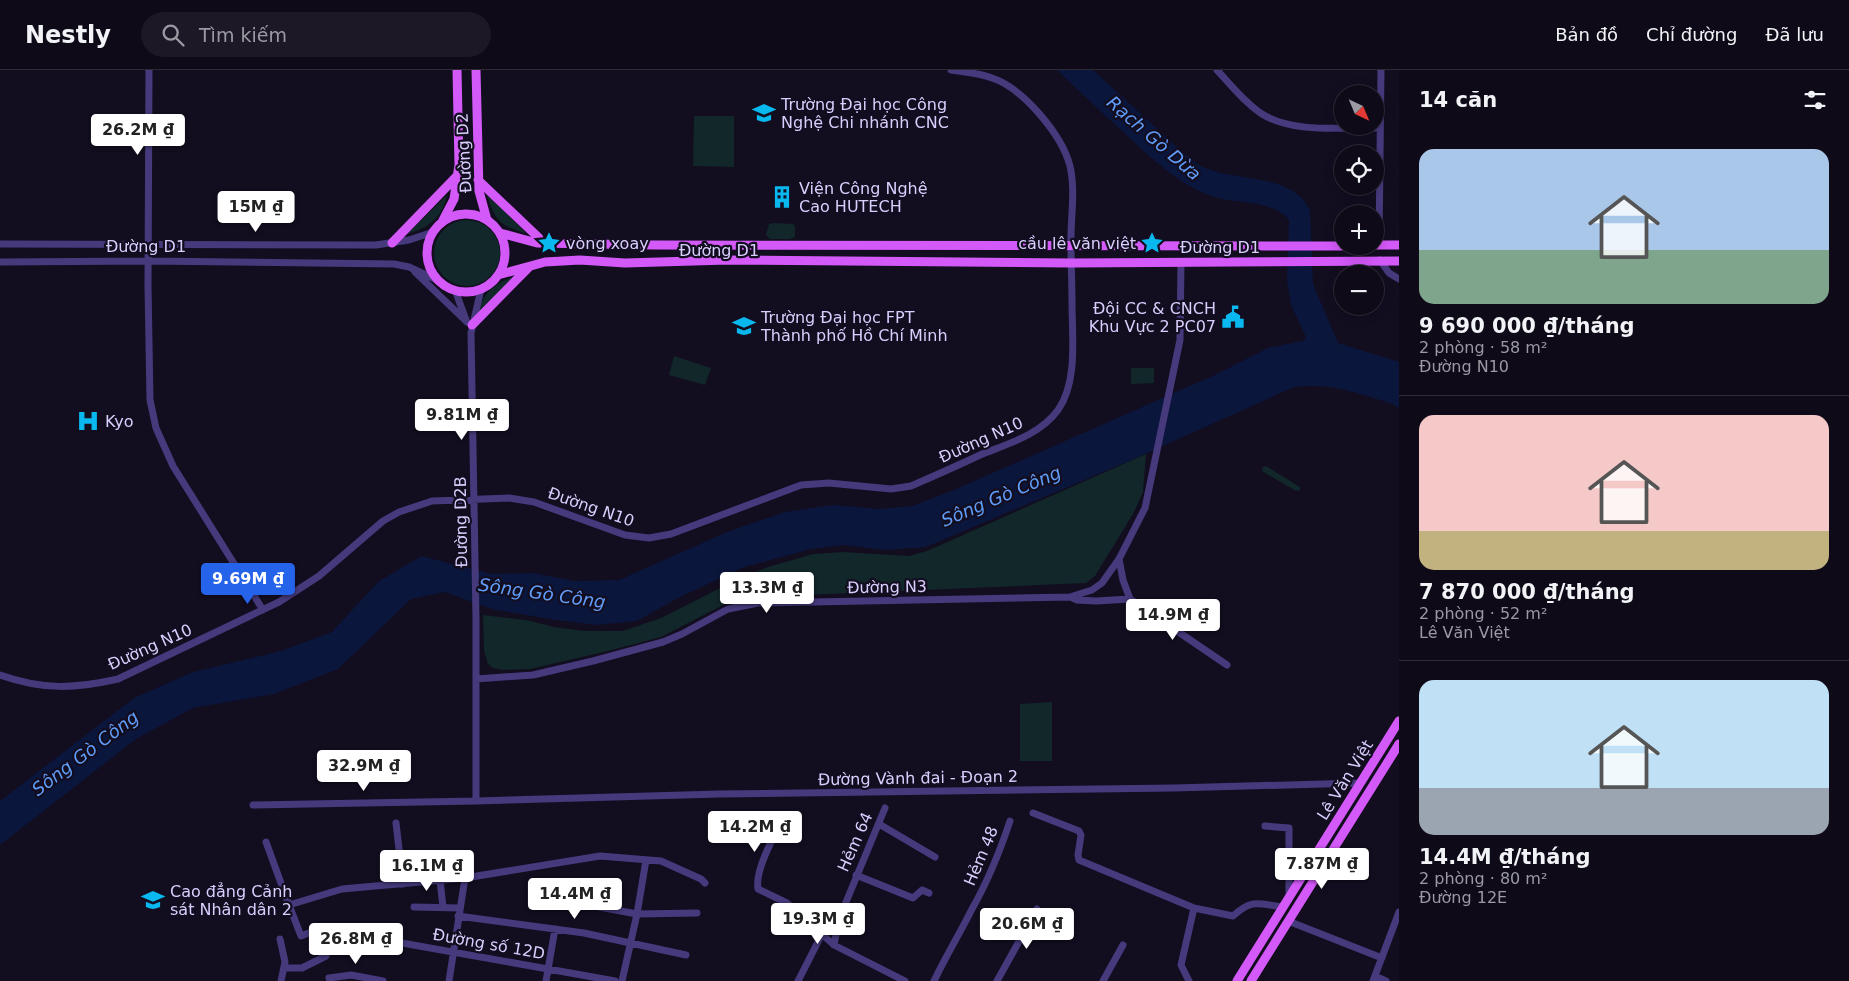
<!DOCTYPE html>
<html lang="vi">
<head>
<meta charset="utf-8">
<style>
	body { margin:0; font-family:"DejaVu Sans",sans-serif; background:#1c1825; color:#f1f3f6; height:100vh; display:flex; flex-direction:column; font-size:19px; white-space:nowrap }
	* { box-sizing:border-box; margin:0 }
	p { font-size:16px; color:#9b9aa2 }
	.icon { flex:none; width:28px; height:28px; fill:none; stroke:currentColor; stroke-width:2; stroke-linecap:round; stroke-linejoin:round }
	.map { position:relative; flex:1; overflow:hidden }
	.side { display:flex; flex-direction:column; background:#0e0a18; width:450px }
	.side>* { flex:none }
	.needle { width:32px; rotate:136deg }
	.fabs { position:absolute; left:1334px; top:15px; display:grid; gap:10px }
	.fabs a { display:grid; place-items:center; width:50px; height:50px; border-radius:50%; background:#0e0a18; box-shadow:0 2px 12px #0003,0 0 0 1px #2e2b37; font-size:25px }
	.price { position:absolute; translate:-50% -42px; padding:0 11px; border-radius:5px; background:#fff; color:#222; font-size:16px; line-height:32px; filter:drop-shadow(0 1px 2px #0008) }
	.price::after { content:''; position:absolute; left:50%; top:30px; width:15px; height:11px; margin-left:-8px; background:inherit; clip-path:polygon(0 0,100% 0,50% 100%) }
	.price.on { background:#2563eb; color:#fff }
	ul { padding:0; list-style:none }
	li { display:grid; align-content:center; gap:10px; height:265px; padding:0 20px }
	li+li { border-top:1px solid #2e2b37 }
	li span { display:grid; place-items:center; height:155px; border-radius:15px; color:#555 }
	li>.icon { margin-inline-start:auto }
	span .icon { width:90px; height:90px; fill:#fffc; stroke-width:1 }
	li b { font-size:21px }
	h2 { display:flex; justify-content:space-between; align-items:center; height:60px; padding:0 20px; font-size:21px }
	header { display:flex; align-items:center; gap:30px; box-sizing:border-box; height:70px; padding:0 25px; background:#0e0a18; border-bottom:1px solid #2e2b37 }
	header strong { font-size:24px }
	nav { display:flex; gap:28px; margin-inline-start:auto; font-size:18px }
	.search { width:350px; height:45px; background:#1c1825; display:flex; align-items:center; gap:12px; box-sizing:border-box; padding:0 18px; border-radius:28px; color:#9b9aa2; font-size:19px }
	main { display:flex; flex:1; min-height:0 }
	.map>svg:first-child { display:block }
</style>
</head>
<body>
<header>
<strong>Nestly</strong>
<div class="search"><svg class="icon" aria-label="search" viewBox="0 0 24 24"><circle cx="10" cy="10" r="6"/><path d="M15 15l6 6"/></svg>Tìm kiếm</div>
<nav><a>Bản đồ</a><a>Chỉ đường</a><a>Đã lưu</a></nav>
</header>
<main>
<div class="map">
<svg width="1399" height="911" viewBox="0 0 1399 911">
	<rect width="100%" height="100%" fill="#130d20"/>
	<path fill="#112729" d="M694,46h40v51l-41,-1z
		M486,123l41,41c-30,-10 -31,-13 -41,-41z
		M447,125c-5,23 -18,33 -40,39z
		M434 183a33 33 0 1 1 66 0a33 33 0 1 1-66 0Z
		M774,153l19,1 2,2v11l-6,2h-19l-4,-4 3,-11z
		M517,206l-40,40c5,-22 17,-34 40,-40z
		M674,286l37,12 -6,17 -36,-10z
		M1131,298h23v15l-23,1z
		M1146,384l-3,38 -10,22 -38,62 -9,7 -328,14 -33,7 -64,33 -53,14 -78,18 -27,1 -10,-2 -5,-4 -4,-13 -1,-36 43,5 28,7 30,4h39l38,-13 79,-40 28,-11 45,-13 30,-2 66,4 18,-5z
		M1266,396l34,21v3l-4,1 -34,-20 1,-4z
		M1052,632v59h-32v-57z"/>
	<path fill="#0b163c" d="M1057,0h36l86,79 21,17 20,7 42,7 16,4 15,7 10,8 7,11 3,74 25,59 61,19v46l-6,-4c-37,-11 -60,-21 -99,-17l-167,75 -201,85 -41,3 -41,-5 -33,4 -67,18 -66,31 -41,23 -40,4 -41,-5 -64,-11 -47,-17 -34,7 -73,70 -64,25 -81,14 -57,31 -136,106v-44l134,-103 59,-26 88,-21 51,-19 46,-50 43,-26 70,18 42,-1 42,8 44,-1 108,-48 58,-20 48,-7 46,4 33,-3 42,-16 263,-116 51,-26 35,-7 3,-4 -15,-32 -4,-25 2,-60c-18,-22 -59,-15 -83,-26 -33,-14 -59,-40 -85,-64 -22,-20 -43,-40 -64,-60z"/>
	<g fill="none" stroke-linecap="round" stroke-linejoin="round">
		<path stroke="#463a7d" stroke-width="7" d="M149,0l-1,216 2,114 6,28 17,38 90,144
			M1217,0c14,15 27,32 45,44 32,20 81,13 118,14
			M0,174l376,1 33,-5 24,-8
			M1379,175l2,-175
			M1380,190l9,13 10,6
			M0,192l148,-1 246,3 15,3 30,14
			M415,202l52,50
			M455,220l11,30
			M1119,489l4,21 7,19
			M1071,527l6,3 19,1 34,-2 97,66
			M0,605c43,15 74,14 118,4l161,-77 40,-26 64,-55 16,-9 33,-11 77,-3 25,4 91,33 24,3 22,-4 130,-49 28,-2 62,6 20,-3c23,-10 46,-20 69,-31 27,-11 60,-20 78,-45 20,-28 14,-74 14,-107 0,-19 -1,-38 -1,-57 -1,-26 5,-54 -1,-80 -8,-31 -47,-78 -78,-88 -13,-5 -28,-6 -41,-8
			M476,609l57,-4 60,-14 70,-19 19,-8 46,-25 30,-6 312,-6 22,-7 10,-7 17,-24 26,-51 35,-168 1,-78
			M476,731v-182l-5,-286 10,-44
			M253,735l223,-4 243,-7 455,-6 186,-5
			M1033,743l46,18 2,4 -3,20 1,5 115,48 39,8c20,-18 25,-12 50,-9
			M396,753l7,61
			M781,754c-9,15 -26,47 -23,65l29,14 47,42 71,36
			M879,754l56,33
			M1265,756l24,2v69
			M266,772l23,63 53,-16 123,-11 135,-22 61,5 40,18 4,4
			M856,805l57,23 9,-8 7,3
			M440,810l3,27
			M289,835l12,31 13,-5
			M594,836l43,8 60,-1
			M414,837l46,1
			M1035,844l24,14
			M458,846l126,17 102,22
			M1288,851l94,37
			M357,865l258,46
			M280,869l5,23 -4,19
			M834,875l5,-26 46,-111
			M285,898h17l24,-12
			M1375,906l11,5
			M329,908l22,-3 32,6
			M449,911l16,-103
			M546,911l9,-52
			M622,911l15,-67 9,-54
			M798,911l24,-47
			M934,911c12,-25 26,-48 38,-72 16,-28 28,-58 38,-88
			M997,911l40,-72
			M1103,911l20,-36
			M1189,911l-8,-16 13,-57
			M1373,911l26,-69"/>
		<path stroke="#d459f9" stroke-width="9" d="M476,0l3,121 8,29
			M478,110l61,58
			M427 183a39 39 0 1 1 78 0a39 39 0 1 1-78 0Z
			M443,150l11,-21 5,-34 -2,-95
			M500,163l37,10 117,2 688,1
			M392,173l66,-68
			M1375,175h24
			M498,205l47,-13 35,-2 45,3 103,-3 343,3 328,-2
			M472,255l57,-58
			M1237,911l162,-260
			M1251,911l148,-237"/>
	</g>
	<defs>
		<symbol id="university-bare" viewBox="-9 -9 18 18"><path d="M0-5L7-2L0 1L-7-2ZM-4 1L0 2.5L4 1V4Q0 6-4 4Z" fill="#08b8ef" stroke="#130d20" stroke-width="2.5" paint-order="stroke"/></symbol>
		<symbol id="building-bare" viewBox="-9 -9 18 18"><path d="M-4-6H4V6H1V3H-1V6H-4ZM-2.5-4.3h1.7v1.8h-1.7ZM.8-4.3h1.7v1.8H.8ZM-2.5-1h1.7V.8h-1.7ZM.8-1h1.7V.8H.8Z" fill="#08b8ef" stroke="#130d20" stroke-width="2.5" paint-order="stroke"/></symbol>
		<symbol id="sight-bare" viewBox="-9 -9 18 18"><path d="M0-6L1.8-2.2L6-1.7L2.9 1.2L3.7 5.4L0 3.3L-3.7 5.4L-2.9 1.2L-6-1.7L-1.8-2.2Z" fill="#08b8ef" stroke="#130d20" stroke-width="2.5" paint-order="stroke"/></symbol>
		<symbol id="civic-bare" viewBox="-9 -9 18 18"><path d="M-.6-6.5H3V-4.5H.6V-3L4-1V1h2V6H-6V1h2V-1L-.6-3ZM-1.2 2.5V6h2.4V2.5Z" fill="#08b8ef" stroke="#130d20" stroke-width="2.5" paint-order="stroke"/></symbol>
		<symbol id="hospital-bare" viewBox="-9 -9 18 18"><path d="M-5-5h3v3.5h4V-5h3V5h-3V1.5h-4V5h-3Z" fill="#08b8ef" stroke="#130d20" stroke-width="2.5" paint-order="stroke"/></symbol>
	</defs>
	<g fill-rule="evenodd">
		<use href="#university-bare" x="748" y="27" width="32" height="32"/>
		<use href="#building-bare" x="766" y="111" width="32" height="32"/>
		<use href="#sight-bare" x="533" y="157" width="32" height="32"/>
		<use href="#sight-bare" x="1136" y="157" width="32" height="32"/>
		<use href="#civic-bare" x="1217" y="231" width="32" height="32"/>
		<use href="#university-bare" x="728" y="240" width="32" height="32"/>
		<use href="#hospital-bare" x="72" y="335" width="32" height="32"/>
		<use href="#university-bare" x="137" y="814" width="32" height="32"/>
	</g>
	<g text-anchor="middle" dominant-baseline="central" stroke-width="4.5" stroke-linejoin="round" paint-order="stroke">
		<g font-size="16" fill="#dacefd" stroke="#130d20" text-anchor="start">
			<text x="781" y="34">Trường Đại học Công<tspan x="781" dy="18">Nghệ Chi nhánh CNC</tspan></text>
			<text x="799" y="118">Viện Công Nghệ<tspan x="799" dy="18">Cao HUTECH</tspan></text>
			<text x="566" y="173">vòng xoay</text>
			<text x="1136" y="173" text-anchor="end">cầu lê văn việt</text>
			<text x="1216" y="238" text-anchor="end">Đội CC &amp; CNCH<tspan x="1216" dy="18">Khu Vực 2 PC07</tspan></text>
			<text x="761" y="247">Trường Đại học FPT<tspan x="761" dy="18">Thành phố Hồ Chí Minh</tspan></text>
			<text x="105" y="351">Kyo</text>
			<text x="170" y="821">Cao đẳng Cảnh<tspan x="170" dy="18">sát Nhân dân 2</tspan></text>
		</g>
		<g font-size="16" fill="#dacefd" stroke="#130d20">
			<text transform="translate(464 83) rotate(-93)">Đường D2</text>
			<text x="146" y="176">Đường D1</text>
			<text x="1220" y="177">Đường D1</text>
			<text x="719" y="180">Đường D1</text>
			<text transform="translate(981 370) rotate(-24)">Đường N10</text>
			<text transform="translate(591 437) rotate(19)">Đường N10</text>
			<text transform="translate(461 452) rotate(-91)">Đường D2B</text>
			<text transform="translate(887 517) rotate(-1)">Đường N3</text>
			<text transform="translate(150 577) rotate(-24)">Đường N10</text>
			<text transform="translate(918 708) rotate(-1)">Đường Vành đai - Đoạn 2</text>
			<text transform="translate(1345 710) rotate(-58)">Lê Văn Việt</text>
			<text transform="translate(855 772) rotate(-66)">Hẻm 64</text>
			<text transform="translate(981 786) rotate(-67)">Hẻm 48</text>
			<text transform="translate(489 874) rotate(10)">Đường số 12D</text>
		</g>
		<g font-size="18" font-style="italic" fill="#609df9" stroke="#130d20">
			<text transform="translate(1154 68) rotate(41)">Rạch Gò Dừa</text>
			<text transform="translate(1001 426) rotate(-23)">Sông Gò Công</text>
			<text transform="translate(542 523) rotate(8)">Sông Gò Công</text>
			<text transform="translate(85 683) rotate(-37)">Sông Gò Công</text>
		</g>
	</g>
</svg>
<div class="fabs">
<a><svg class="needle" viewBox="-14 -14 28 28"><path d="M0-13l5 13h-10z" fill="#e53935"/><path d="M0 13l5-13h-10z" fill="#9b9aa2"/></svg></a>
<a><svg class="icon" aria-label="locate" viewBox="0 0 24 24"><circle cx="12" cy="12" r="6"/><path d="M12 2v4M12 18v4M2 12h4M18 12h4"/></svg></a>
<a>+</a>
<a>−</a>
</div>
<b class="price" style="left:138px;top:86px">26.2M ₫</b>
<b class="price" style="left:256px;top:163px">15M ₫</b>
<b class="price" style="left:462px;top:371px">9.81M ₫</b>
<b class="price on" style="left:248px;top:535px">9.69M ₫</b>
<b class="price" style="left:767px;top:544px">13.3M ₫</b>
<b class="price" style="left:1173px;top:571px">14.9M ₫</b>
<b class="price" style="left:364px;top:722px">32.9M ₫</b>
<b class="price" style="left:755px;top:783px">14.2M ₫</b>
<b class="price" style="left:1322px;top:820px">7.87M ₫</b>
<b class="price" style="left:427px;top:822px">16.1M ₫</b>
<b class="price" style="left:575px;top:850px">14.4M ₫</b>
<b class="price" style="left:818px;top:875px">19.3M ₫</b>
<b class="price" style="left:1027px;top:880px">20.6M ₫</b>
<b class="price" style="left:356px;top:895px">26.8M ₫</b>
</div>
<section class="side">
<h2>14 căn<svg class="icon" aria-label="filters" viewBox="0 0 24 24"><path d="M4 7h16M4 17h16"/><circle cx="9" cy="7" r="2"/><circle cx="15" cy="17" r="2"/></svg></h2>
<ul>
<li><span style="background:linear-gradient(#a9c7e8 65%,#7fa58c 0)"><svg class="icon" aria-label="home" viewBox="0 0 24 24"><path d="M3 11l9-7 9 7M6 9v11h12V9"/></svg></span><div><b>9 690 000 ₫/tháng</b><p>2 phòng · 58 m²</p><p>Đường N10</p></div></li>
<li><span style="background:linear-gradient(#f6c9c9 75%,#c2b280 0)"><svg class="icon" aria-label="home" viewBox="0 0 24 24"><path d="M3 11l9-7 9 7M6 9v11h12V9"/></svg></span><div><b>7 870 000 ₫/tháng</b><p>2 phòng · 52 m²</p><p>Lê Văn Việt</p></div></li>
<li><span style="background:linear-gradient(#bfe0f5 70%,#9aa5b1 0)"><svg class="icon" aria-label="home" viewBox="0 0 24 24"><path d="M3 11l9-7 9 7M6 9v11h12V9"/></svg></span><div><b>14.4M ₫/tháng</b><p>2 phòng · 80 m²</p><p>Đường 12E</p></div></li>
</ul>
</section>
</main>
</body>
</html>
